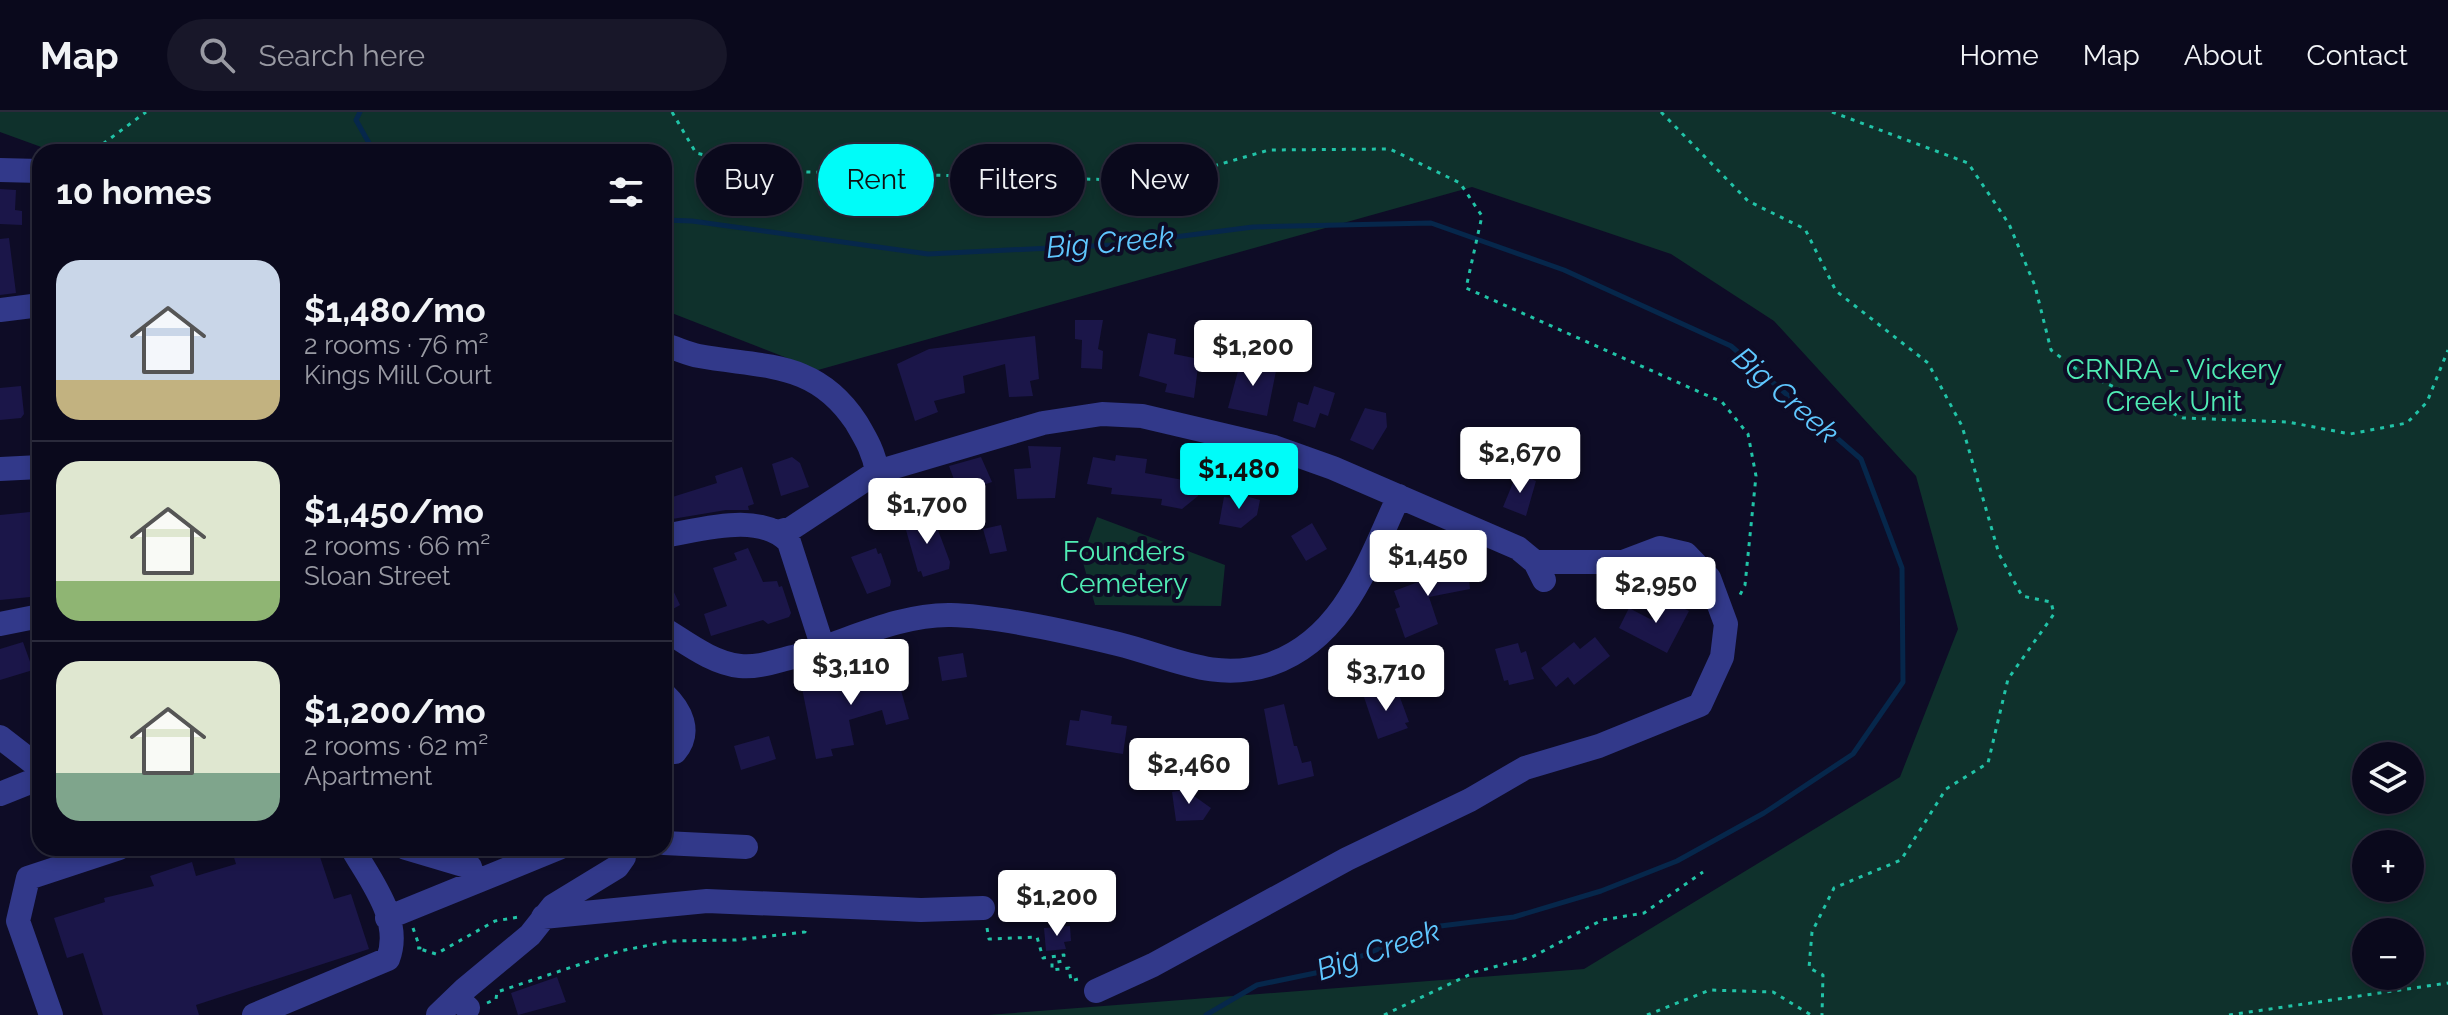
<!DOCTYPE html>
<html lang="en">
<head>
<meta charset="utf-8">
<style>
	body { margin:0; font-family:Raleway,sans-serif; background:#181729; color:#f1f3f6; height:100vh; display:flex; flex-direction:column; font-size:30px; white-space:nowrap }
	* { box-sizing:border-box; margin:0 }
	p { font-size:26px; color:#999aa3 }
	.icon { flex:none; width:44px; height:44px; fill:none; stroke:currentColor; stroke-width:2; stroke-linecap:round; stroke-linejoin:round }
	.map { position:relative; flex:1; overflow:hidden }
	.details { position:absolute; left:32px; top:32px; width:640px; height:712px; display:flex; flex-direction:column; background:#0a091c; border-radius:24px; box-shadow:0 4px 12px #0003,0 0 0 2px #2a2a3b }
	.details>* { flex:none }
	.banner { position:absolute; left:696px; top:32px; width:760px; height:72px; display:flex; gap:16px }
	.controls { position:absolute; left:2352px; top:630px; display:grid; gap:16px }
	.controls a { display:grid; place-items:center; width:72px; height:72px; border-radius:50%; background:#0a091c; box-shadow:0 4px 12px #0003,0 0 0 2px #2a2a3b; font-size:40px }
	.price { position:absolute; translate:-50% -68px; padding:0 18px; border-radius:8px; background:#fff; color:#222; font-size:26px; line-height:52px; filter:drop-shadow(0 2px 4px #0008) }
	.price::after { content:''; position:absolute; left:50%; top:48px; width:24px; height:18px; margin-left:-12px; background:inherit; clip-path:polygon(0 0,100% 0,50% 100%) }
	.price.active { background:#00fcf9; color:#111 }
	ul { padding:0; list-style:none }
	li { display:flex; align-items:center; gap:24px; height:200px; padding:0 24px }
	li+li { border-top:2px solid #2a2a3b }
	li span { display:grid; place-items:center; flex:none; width:224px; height:160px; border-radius:24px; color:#555 }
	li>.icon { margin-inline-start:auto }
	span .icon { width:96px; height:96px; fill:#fffc; stroke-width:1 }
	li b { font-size:34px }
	h2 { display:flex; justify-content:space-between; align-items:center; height:96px; padding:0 24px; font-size:34px }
	.tag { padding:0 28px; border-radius:36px; background:#0a091c; box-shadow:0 4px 12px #0003,0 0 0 2px #2a2a3b; font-size:28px; line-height:72px }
	.tag.active { background:#00fcf9; color:#111 }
	header { display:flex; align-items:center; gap:48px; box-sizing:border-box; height:112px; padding:0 40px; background:#0a091c; border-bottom:2px solid #2a2a3b }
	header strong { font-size:38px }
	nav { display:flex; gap:44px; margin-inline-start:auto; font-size:28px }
	.search { width:560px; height:72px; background:#181729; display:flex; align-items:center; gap:20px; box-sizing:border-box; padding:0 28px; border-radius:44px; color:#999aa3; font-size:30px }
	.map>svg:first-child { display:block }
</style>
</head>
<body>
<header>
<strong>Map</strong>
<div class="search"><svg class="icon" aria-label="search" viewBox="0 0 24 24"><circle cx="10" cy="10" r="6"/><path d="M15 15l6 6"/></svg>Search here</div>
<nav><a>Home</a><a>Map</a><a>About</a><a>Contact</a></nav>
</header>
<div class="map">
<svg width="2448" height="903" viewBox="0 0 2448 903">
	<rect width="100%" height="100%" fill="#0e0c26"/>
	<path fill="#0f312c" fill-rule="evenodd" d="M0,0h2448v903h-1460l596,-46 316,-192 58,-148 -42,-153 -142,-155 -103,-67 -199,-67 -654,183 -154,-60v-158h-609l-55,-20zM2366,644h44v44h-44zM2366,732h44v44h-44zM2366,820h44v44h-44z
		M1097,405l128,48 -4,41 -126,-1 -13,-46z"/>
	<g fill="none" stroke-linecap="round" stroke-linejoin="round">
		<path stroke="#06274b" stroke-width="5" d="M360,0l-4,8 18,32
			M664,108l28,1 236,33 184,-9 141,-18 178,-4 133,47 167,76 130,113 41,109 1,114 -50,72 -89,59 -87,48 -76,30 -87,26 -82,10 -107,44 -68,14 -51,30"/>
	</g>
	<path fill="#1b1649" d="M0,77l16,1 -1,20 7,1v14l-22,-1z
		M9,126l7,55 -16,2v-56z
		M1075,208h28l-5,29 5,2 -1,18 -21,-1 1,-28 -7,-1z
		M1148,221l28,6 -2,15 25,5 -5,39 -29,-6 2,-8 -28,-8z
		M1035,224l4,43 -9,2 3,15 -24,1 -4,-33 -42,12 2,17 -31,8 4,11 -23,9 -18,-57 32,-15z
		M1241,248l36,6 -10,50 -39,-8z
		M21,274l3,28 -3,4 -21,2v-32z
		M1314,274l21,7 -7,23 -8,-3 -5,15 -22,-7 5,-19 10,3z
		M1365,296l21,5 1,14 -14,23 -23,-10z
		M1493,316l15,6 -13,31 -13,-19 6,-2 -4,-13z
		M1028,334l33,1 -6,51 -38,1 -3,-30 17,-1z
		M1116,343l31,4 -2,14 38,7 2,-14 18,3 -5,27 -16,13 -21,-4 1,-6 -51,-5 1,-6 -25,-4 6,-27 22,4z
		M792,345l8,6 9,24 -28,9 -9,-32z
		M981,345l11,25 -33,11 -10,-27z
		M742,355l12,37 -6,2 1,4h-23l-54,9 -6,-20 51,-16 -2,-7z
		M1517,361l19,8 -10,35 -23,-9z
		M1242,383l18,5 -3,15 -16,13 -22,-4 5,-27 18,2z
		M40,399v85l-40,4v-85z
		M932,402l18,48 -1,7 -26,8 -2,-6 -3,1 -14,-49z
		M1312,411l15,26 -21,12 -15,-25z
		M1001,413l6,26 -17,3 -7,-25z
		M748,436l15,34 14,-1 2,6 3,-1 9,27 -2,4 -21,7 -5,-4 -52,16 -7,-22 23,-8 -14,-38 24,-8 -3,-7z
		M876,436l2,6 3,-1 10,28 -1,5 -23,8 -16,-37z
		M1467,451l3,26 -41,8 9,27 -33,14 -10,-29 5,-2 -6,-16 40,-15 -1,-6z
		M664,459l16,34 -16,9z
		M1663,486l26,13 -22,42 -48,-25 10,-20 23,12z
		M1595,525l15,19 -36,29 -6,-8 -12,10 -15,-19 33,-26 6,7z
		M23,530l10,28 -33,10v-31z
		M1518,531l3,10 5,-2 8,28 -25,6 -1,-5 -4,1 -9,-32z
		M963,541l4,24 -25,4 -4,-24z
		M894,553l15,54 -23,6 -4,-15 -33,10 5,25 -23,4 2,7 -17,3 -14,-71 60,-11z
		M1381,576l3,9 14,-5 11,30 -4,1 3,5 -30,11 -15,-45z
		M1284,592l10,42h3l5,17 9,-2 3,15 -36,9 -14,-76z
		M1081,598l31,6 -1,8 16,2 -4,28 -57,-9 4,-25 9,1z
		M769,624l7,23 -35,11 -7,-24z
		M1193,677l1,7 17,12 -8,12 -27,1 -4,-29z
		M231,736h38l1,4 12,-4h35l17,51 17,-5 18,55 -173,56 3,10h-96l-20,-62 -16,5 -13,-40 51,-16 -1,-4 50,-12 -4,-10 42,-14 4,14 40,-12z
		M1070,814l1,15 -7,1 2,7 -20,2 -2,-23z
		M557,865l9,25 -48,13 -7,-22z"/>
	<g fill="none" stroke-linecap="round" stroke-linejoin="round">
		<path stroke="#21c3a7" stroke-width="3" stroke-dasharray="4 6" stroke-linecap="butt" d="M672,0l24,41 76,18 390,10 107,-31 121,-1 70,34 22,33 -16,72 256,114 26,32 8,42 -11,109 -7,14
			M1661,0l87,89 57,28 31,62 92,72 34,63 37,128 23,42 29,6 3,12 -46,65 -20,84 -42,26 -45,71 -67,28 -22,44 -3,36 14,7 -1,40
			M1832,0l136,51 41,61 26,62 16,64 28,21 104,47 105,4 62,12 57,-11 20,-21 21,-52
			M99,40l1,-6 46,-34
			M413,816l7,20h-3l19,6 59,-33 24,-4
			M987,816l2,11 48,-2 6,21 21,-3 -1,6 -11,2v7l17,-2 2,13 7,-2
			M487,891l9,-4 1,-7 123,-41 50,-10 66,-1 69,-8v-7
			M1384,903l91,-43 57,-15 70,-37 42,-7 59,-41
			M1647,903l63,-25 63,2 38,23
			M2229,903l219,-32"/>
		<path stroke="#32398a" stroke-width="24" d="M0,58l40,1
			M0,198l40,-5
			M664,233c12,3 23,9 35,11 65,12 116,4 157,66 10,17 18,30 21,50
			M0,357l40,-2
			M777,420l15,-4 85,-56 166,-49 59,-9 40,2 132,31 59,21 185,80 17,14 9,18
			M664,424c37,-6 96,-25 125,6l34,106
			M0,512l40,-8
			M664,517c23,14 48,34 76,37 18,2 36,-5 53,-9 52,-14 104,-43 158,-42 45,1 122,18 167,29 53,13 97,39 153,20 74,-26 98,-104 128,-168
			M664,582c17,16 28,38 11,58l-11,-1
			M0,625l40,31
			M0,682l40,-16
			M664,731l82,4
			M406,736l64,19 5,15
			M543,805l164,-16 214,9 62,-2
			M387,806l172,-70
			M1096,879l57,-26 194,-106 123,-59 55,-32 74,-22 101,-41 22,-48 4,-33 -17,-46 -23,-24 -26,-6 -37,14h-88
			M468,896l-9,-7 6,-12 65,-54 23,-29 64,-39 7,-10 -1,-9
			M51,903l-33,-94 10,-43 91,-30
			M254,903l134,-56c15,-39 -18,-79 -36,-111
			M438,903l27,-26"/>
	</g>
	<g text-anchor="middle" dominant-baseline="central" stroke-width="8" stroke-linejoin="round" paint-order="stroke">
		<g font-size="28" fill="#50ecb4" stroke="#0e0c26">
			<text x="2174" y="257">CRNRA - Vickery<tspan x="2174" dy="32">Creek Unit</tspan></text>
			<text x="1124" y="439">Founders<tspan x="1124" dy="32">Cemetery</tspan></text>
		</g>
		<g font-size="30" font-style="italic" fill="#5fc7ff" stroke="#0e0c26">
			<text transform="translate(1110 130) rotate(-5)">Big Creek</text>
			<text transform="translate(1786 283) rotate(41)">Big Creek</text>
			<text transform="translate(1378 838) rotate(-19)">Big Creek</text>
		</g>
	</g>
</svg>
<div class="controls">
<a><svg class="icon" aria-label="layers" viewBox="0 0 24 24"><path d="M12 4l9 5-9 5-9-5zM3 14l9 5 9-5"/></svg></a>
<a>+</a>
<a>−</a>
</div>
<b class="price" style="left:1253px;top:276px">$1,200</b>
<b class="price" style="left:1520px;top:383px">$2,670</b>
<b class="price active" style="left:1239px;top:399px">$1,480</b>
<b class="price" style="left:927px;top:434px">$1,700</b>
<b class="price" style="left:1428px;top:486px">$1,450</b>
<b class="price" style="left:1656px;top:513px">$2,950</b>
<b class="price" style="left:851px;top:595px">$3,110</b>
<b class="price" style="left:1386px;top:601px">$3,710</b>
<b class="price" style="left:1189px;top:694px">$2,460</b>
<b class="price" style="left:1057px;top:826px">$1,200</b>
<div class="banner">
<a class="tag">Buy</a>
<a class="tag active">Rent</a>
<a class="tag">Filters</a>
<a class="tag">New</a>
</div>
<section class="details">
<h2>10 homes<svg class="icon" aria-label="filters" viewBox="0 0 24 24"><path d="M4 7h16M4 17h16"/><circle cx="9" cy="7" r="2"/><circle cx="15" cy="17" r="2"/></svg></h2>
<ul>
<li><span style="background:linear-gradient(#c9d6e8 75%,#c2b280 0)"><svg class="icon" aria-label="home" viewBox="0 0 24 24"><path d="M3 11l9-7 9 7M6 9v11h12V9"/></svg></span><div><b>$1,480/mo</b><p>2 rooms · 76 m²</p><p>Kings Mill Court</p></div></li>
<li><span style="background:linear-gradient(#dfe7d0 75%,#8fb573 0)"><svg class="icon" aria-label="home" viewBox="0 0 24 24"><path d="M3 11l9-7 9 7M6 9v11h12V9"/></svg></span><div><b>$1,450/mo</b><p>2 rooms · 66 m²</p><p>Sloan Street</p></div></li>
<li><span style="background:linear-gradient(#dfe7d0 70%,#7fa58c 0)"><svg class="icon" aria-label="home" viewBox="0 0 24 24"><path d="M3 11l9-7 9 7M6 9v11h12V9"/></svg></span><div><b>$1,200/mo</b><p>2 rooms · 62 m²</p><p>Apartment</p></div></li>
</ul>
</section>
</div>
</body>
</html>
